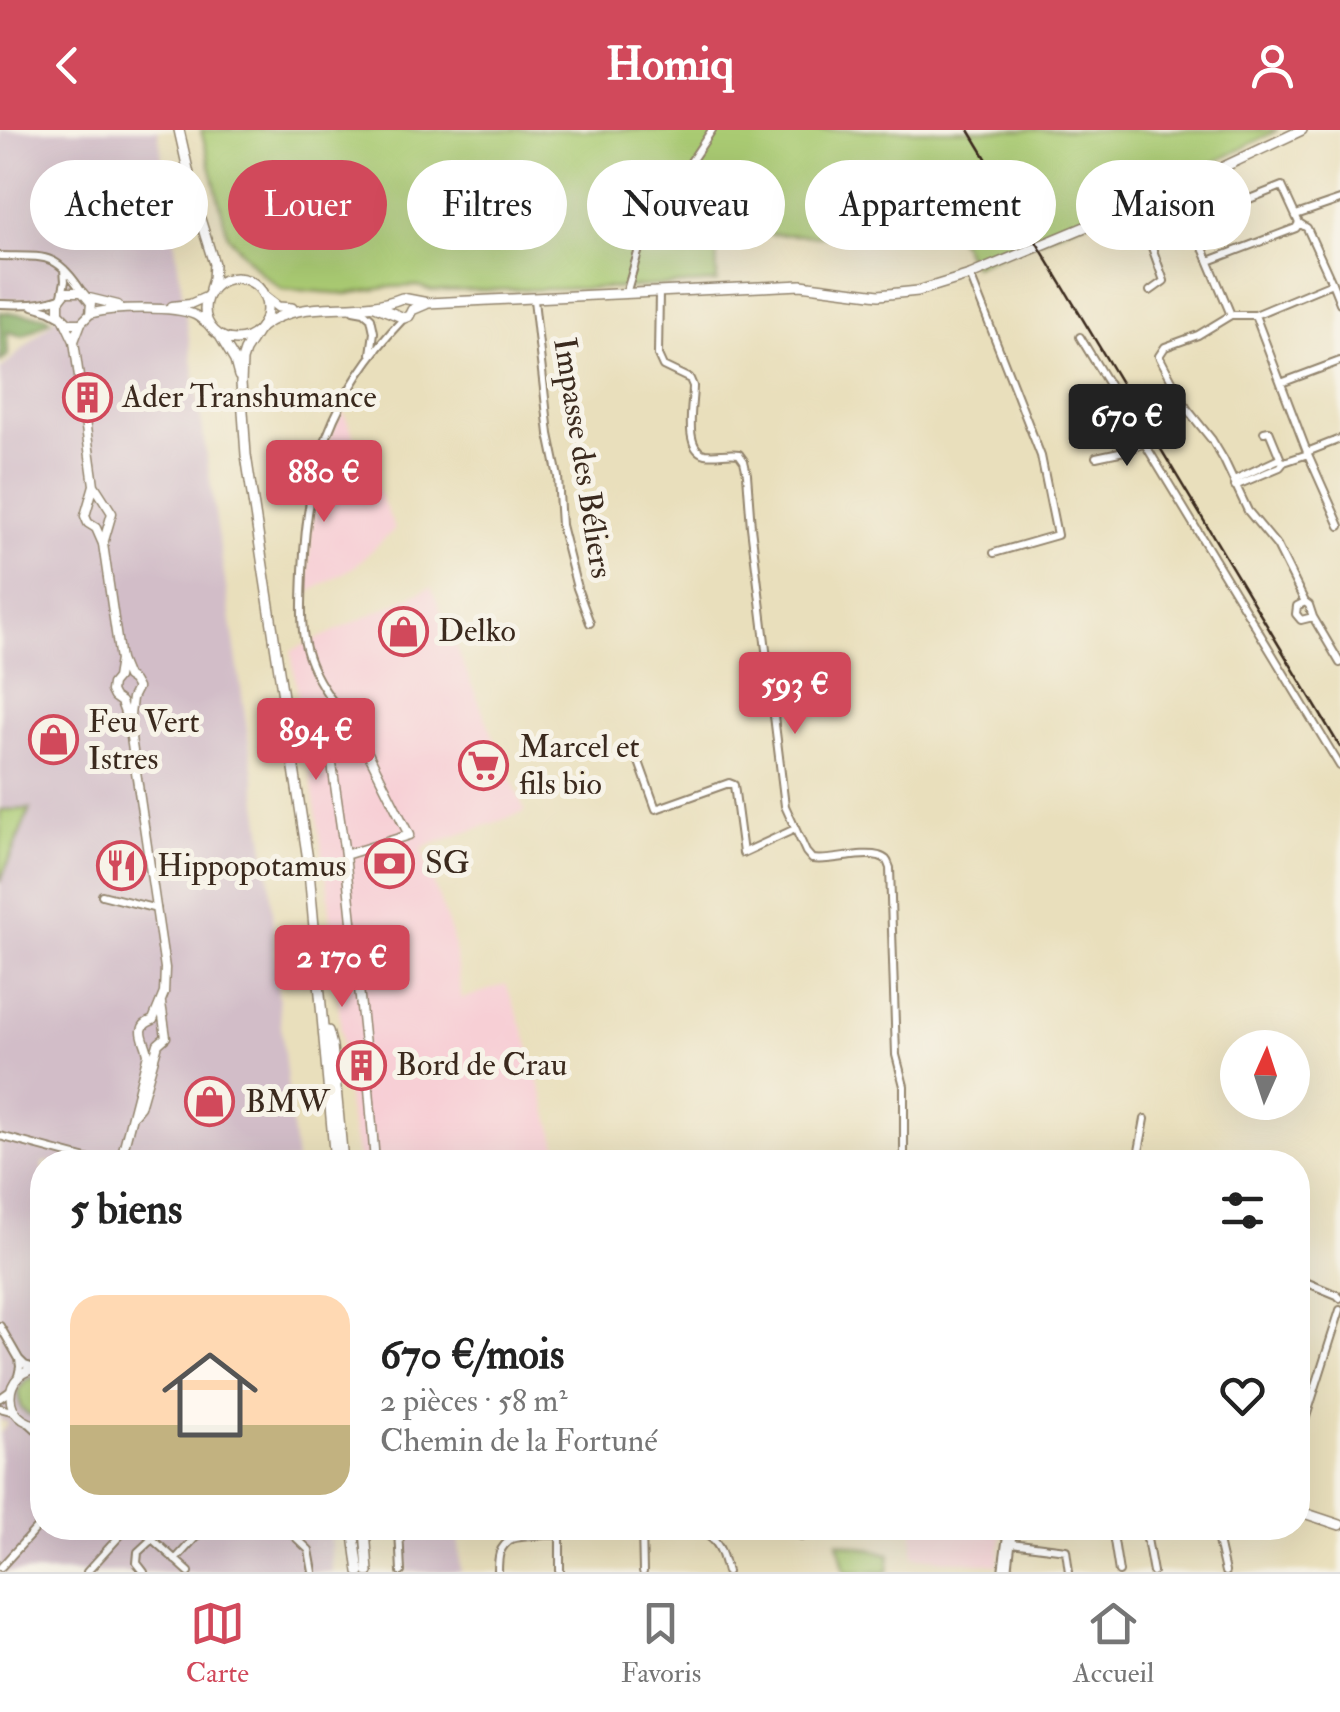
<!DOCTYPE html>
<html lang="fr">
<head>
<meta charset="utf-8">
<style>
	body { margin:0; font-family:"IM FELL Double Pica",serif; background:#f6f6f6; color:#222; height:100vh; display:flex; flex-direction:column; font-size:38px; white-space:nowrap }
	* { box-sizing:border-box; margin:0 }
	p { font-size:32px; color:#767676 }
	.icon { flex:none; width:55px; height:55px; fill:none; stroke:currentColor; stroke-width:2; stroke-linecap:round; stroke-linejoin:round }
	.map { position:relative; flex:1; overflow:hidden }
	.side { position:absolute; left:30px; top:1020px; width:1280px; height:390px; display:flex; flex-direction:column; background:#fff; border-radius:40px; box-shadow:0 10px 40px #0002 }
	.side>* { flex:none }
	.top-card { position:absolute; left:30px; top:30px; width:1280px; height:90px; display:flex; gap:20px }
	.needle { width:65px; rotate:3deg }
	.controls { position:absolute; left:1220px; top:900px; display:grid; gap:20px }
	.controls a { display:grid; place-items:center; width:90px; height:90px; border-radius:50%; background:#fff; box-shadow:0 10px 40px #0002; font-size:50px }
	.price { position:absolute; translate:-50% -85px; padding:0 22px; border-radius:10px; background:#d1495b; color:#fff; font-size:32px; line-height:65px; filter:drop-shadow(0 2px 5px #0008) }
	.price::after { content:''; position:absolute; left:50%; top:60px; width:30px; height:22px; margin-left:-15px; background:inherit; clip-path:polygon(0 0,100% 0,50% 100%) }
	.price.on { background:#222; color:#fff }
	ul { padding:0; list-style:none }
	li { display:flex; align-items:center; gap:30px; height:250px; padding:0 40px }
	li+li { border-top:2px solid #e0e0e0 }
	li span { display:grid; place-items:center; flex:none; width:280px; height:200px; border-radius:30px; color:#555 }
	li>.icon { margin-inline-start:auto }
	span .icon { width:120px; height:120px; fill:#fffc; stroke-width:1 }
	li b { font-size:42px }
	h2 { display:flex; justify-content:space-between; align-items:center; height:120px; padding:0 40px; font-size:42px }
	.tag { padding:0 35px; border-radius:45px; background:#fff; box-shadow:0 10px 40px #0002; font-size:35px; line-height:90px }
	.tag.on { background:#d1495b; color:#fff }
	header { display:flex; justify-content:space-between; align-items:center; height:130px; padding:0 40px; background:#d1495b; color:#fff; font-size:45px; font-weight:700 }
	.tabs { display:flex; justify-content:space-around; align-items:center; height:140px; border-top:2px solid #e0e0e0; background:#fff; font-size:28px; color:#767676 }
	.tabs a { display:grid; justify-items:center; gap:5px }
	.tabs .on { color:#d1495b }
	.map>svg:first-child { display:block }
</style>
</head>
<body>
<header><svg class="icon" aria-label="back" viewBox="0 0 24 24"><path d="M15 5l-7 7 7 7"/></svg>Homiq<svg class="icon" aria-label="person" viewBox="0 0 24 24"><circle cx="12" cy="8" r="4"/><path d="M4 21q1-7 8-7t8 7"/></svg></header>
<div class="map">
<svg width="1340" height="1442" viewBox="0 0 1340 1442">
	<rect width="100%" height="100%" fill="#f7f3e8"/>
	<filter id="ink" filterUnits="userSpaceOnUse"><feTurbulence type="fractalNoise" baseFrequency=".01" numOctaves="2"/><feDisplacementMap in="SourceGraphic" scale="20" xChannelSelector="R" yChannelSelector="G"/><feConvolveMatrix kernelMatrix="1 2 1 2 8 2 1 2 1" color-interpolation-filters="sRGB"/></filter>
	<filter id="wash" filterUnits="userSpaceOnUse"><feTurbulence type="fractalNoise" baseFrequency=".0048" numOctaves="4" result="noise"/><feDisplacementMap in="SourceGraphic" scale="40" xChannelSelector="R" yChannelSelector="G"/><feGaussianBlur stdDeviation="2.25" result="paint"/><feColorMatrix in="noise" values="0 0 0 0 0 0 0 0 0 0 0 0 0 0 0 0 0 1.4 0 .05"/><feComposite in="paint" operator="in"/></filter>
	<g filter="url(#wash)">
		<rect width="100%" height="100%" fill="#e9dfbc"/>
		<path fill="#f7cfd5" d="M343,281l52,118 -41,38 -46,26 3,-61 5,-42 11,-47z
			M431,457l94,225 -104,36 31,87 10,64 44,-15 20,52 36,126h-203l-11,-54 -20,-219 -37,-238z
			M913,1398h89l-4,37 -85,-9z"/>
		<path fill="#d2bdc8" d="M0,0h158l112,753 10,133 16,146h-254v366h288l2,44h-332v-138l8,-11 -8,-3v-537l30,-73h-30v-440l55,-51 -5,-19 -50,-1z
			M404,1398h54l3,44h-54z"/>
		<path fill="#aacb73" stroke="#727a48" stroke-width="2.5" d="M201,0h1077l-124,63 -181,73 -34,-66 -101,36 -122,-3 1,49 -99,6 -186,3 -14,-5 -27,1 -44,7 -65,-5 -22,-17 -32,-36z
			M30,679l-30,73v-72z
			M38,1246l4,1v39l-15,-2 -6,-6 -3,-17 8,-11z
			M838,1412l52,12 -2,18h-43z"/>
		<path fill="#87af65" stroke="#616c42" stroke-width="2.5" d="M0,182l45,4 6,4 -28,16 -16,-4 1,23 -8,7z"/>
	</g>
	<g filter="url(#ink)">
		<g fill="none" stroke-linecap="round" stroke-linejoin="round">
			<defs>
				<path id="minor" d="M1183,56l20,62 28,67h24l52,137 33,74
					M1296,85l44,-15
					M1299,93l8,5 25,55
					M0,126c44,1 56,-5 82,36
					M970,145l71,181 16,79 -63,18
					M1150,161l14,-10 -15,-42 133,-53 17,37 -3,5 -87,33
					M659,162l-1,63 5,11 27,13 3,7c0,18 -10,63 12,68 11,2 23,-2 34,0l5,7 3,13 4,53 34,279 21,46 6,7c21,3 48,-8 67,-3 9,3 8,5 11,12l6,187 8,31v76
					M626,164l18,-62 68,-102
					M62,165l3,-14 -1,-12
					M534,170l15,134 9,43 3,48 16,63 13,35
					M0,174c21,1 41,1 60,-6
					M33,176l17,5 11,6
					M353,180l11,2 7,6 3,14 -3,22
					M1231,185l-33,20 -33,12 -6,9 28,53 25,31 12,20 24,51 29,35 28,56 4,3 4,12 -12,3 -5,-6 1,-8 8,-4
					M1255,185l77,-32 8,20
					M1080,207l260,429
					M1281,253l59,-22
					M1264,302l5,-1 12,29
					M1307,322l33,-13
					M1096,327l33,-7 15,-7
					M1234,350l45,-21 5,3 24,-8
					M1235,356l45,-19 4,-5
					M1313,487l27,46
					M334,573c-36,-48 -33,-75 -31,-132 4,-103 28,-177 101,-253
					M638,629l18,50 73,-26 5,2 9,68 52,-24
					M102,765l55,14
					M0,1006l98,26
					M1137,1032l8,-43
					M1298,1149l39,16 3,3
					M0,1196l19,33
					M18,1246l2,-9 -1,-8 6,6 10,3
					M0,1268l10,-7
					M0,1278l15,4
					M31,1295l11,10
					M1298,1312l42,-132
					M140,1398l49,44
					M286,1398l23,22 4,22
					M399,1398l2,44
					M642,1398l1,44
					M799,1398l2,9
					M1112,1398l7,44
					M1145,1398l8,44
					M1215,1398l10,44
					M560,1404v38
					M1011,1413l55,7 3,22
					M175,1430l29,-32
					M1,1437l41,-45
					M87,1442l40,-44
					M144,1442l-7,-9 1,-11 14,-13
					M498,1442c0,-14 0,-25 14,-33 11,-6 179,-10 192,-5 16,6 19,23 23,38
					M1002,1442l6,-44
					M1008,1442l5,-43"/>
				<path id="tertiary" d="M89,168l29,7
					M172,176l18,-2 16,-7
					M90,184c21,-7 86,-8 105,1 4,2 11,8 14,10
					M64,190l10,21 20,144 18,28 -9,31
					M74,211l7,-18 9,-9 1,-11 -9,-11h-16l-7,9v12l10,10h12
					M94,355l-9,31 3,7 8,5 7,16 17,116 7,17 6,4 4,7 -5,10 -3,25
					M120,530l-3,18 -5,6 -1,7 3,6 7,5 8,22 36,244 -1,25 -11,27c-20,7 -7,20 -5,34l-28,108
					M334,573c12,30 -1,33 -2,61l13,91 22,209 8,98
					M337,576l20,25 52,104 -64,20
					M335,612l17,-3 10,5
					M134,984l6,-7 18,-63 8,-7 -5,-34
					M42,1238c-42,1 -42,56 0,57"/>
				<path id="secondary" d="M265,167l13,10 14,1
					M375,176l29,12 5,-2 3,-6 14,-6
					M261,197c43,-32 95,-10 141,-29l26,5 373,-18 78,10 39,-4 52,-16 213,-89 119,-56
					M1298,1381l42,14"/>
				<path id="primary" d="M179,0l18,79 17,55 -1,15 -3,10
					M205 179a31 31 0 1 1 62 0a31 31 0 1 1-62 0Z
					M257,202l-12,19 -3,9 -1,23 5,72 62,405 27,302
					M220,206l15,25 4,15
					M328,901l4,15 11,116
					M353,1398l6,44
					M365,1398l3,44"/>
			</defs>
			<use href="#minor" stroke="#92846d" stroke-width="10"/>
			<use href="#tertiary" stroke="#92846d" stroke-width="11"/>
			<use href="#secondary" stroke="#92846d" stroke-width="12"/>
			<use href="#primary" stroke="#92846d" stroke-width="12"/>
			<use href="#minor" stroke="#fff" stroke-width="6"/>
			<use href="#tertiary" stroke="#fff" stroke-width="8"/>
			<use href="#secondary" stroke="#fff" stroke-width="9"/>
			<use href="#primary" stroke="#fff" stroke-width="9"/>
			<path stroke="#3b2a1e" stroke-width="2.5" d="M969,0l371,617"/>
		</g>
	</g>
	<defs>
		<symbol id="building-ring" viewBox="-11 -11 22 22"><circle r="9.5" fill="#f7f3e8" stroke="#d1495b" stroke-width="1.5"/><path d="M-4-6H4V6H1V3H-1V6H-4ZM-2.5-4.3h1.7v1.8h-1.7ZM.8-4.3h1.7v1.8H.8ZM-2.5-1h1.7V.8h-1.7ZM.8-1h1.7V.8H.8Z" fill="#d1495b"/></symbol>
		<symbol id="shop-ring" viewBox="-11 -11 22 22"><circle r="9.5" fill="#f7f3e8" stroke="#d1495b" stroke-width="1.5"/><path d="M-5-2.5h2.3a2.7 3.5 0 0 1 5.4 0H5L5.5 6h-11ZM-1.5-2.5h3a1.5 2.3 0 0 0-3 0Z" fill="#d1495b"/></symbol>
		<symbol id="supermarket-ring" viewBox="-11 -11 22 22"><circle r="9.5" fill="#f7f3e8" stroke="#d1495b" stroke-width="1.5"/><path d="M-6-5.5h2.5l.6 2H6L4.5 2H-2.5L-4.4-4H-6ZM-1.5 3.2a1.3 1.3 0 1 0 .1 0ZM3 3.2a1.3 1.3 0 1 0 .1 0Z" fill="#d1495b"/></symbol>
		<symbol id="bank-ring" viewBox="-11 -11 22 22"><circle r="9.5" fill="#f7f3e8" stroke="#d1495b" stroke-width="1.5"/><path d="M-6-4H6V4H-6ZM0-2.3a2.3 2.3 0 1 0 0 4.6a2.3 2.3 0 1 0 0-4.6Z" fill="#d1495b"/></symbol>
		<symbol id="restaurant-ring" viewBox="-11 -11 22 22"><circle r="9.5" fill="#f7f3e8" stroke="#d1495b" stroke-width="1.5"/><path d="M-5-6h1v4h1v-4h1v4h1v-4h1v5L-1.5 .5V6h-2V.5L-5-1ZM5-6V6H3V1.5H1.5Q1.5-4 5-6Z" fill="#d1495b"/></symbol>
	</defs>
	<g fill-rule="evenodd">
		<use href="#building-ring" x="60" y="240" width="55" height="55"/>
		<use href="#shop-ring" x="376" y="474" width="55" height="55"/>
		<use href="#shop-ring" x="26" y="582" width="55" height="55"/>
		<use href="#supermarket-ring" x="456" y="608" width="55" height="55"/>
		<use href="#bank-ring" x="362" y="706" width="55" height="55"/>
		<use href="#restaurant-ring" x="94" y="708" width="55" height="55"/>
		<use href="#building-ring" x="334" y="908" width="55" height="55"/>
		<use href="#shop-ring" x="182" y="944" width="55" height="55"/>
	</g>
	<g text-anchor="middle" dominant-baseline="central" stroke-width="10" stroke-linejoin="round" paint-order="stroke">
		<g font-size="32" fill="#3b2a1e" stroke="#f7f3e8" text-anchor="start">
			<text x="122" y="267">Ader Transhumance</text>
			<text x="438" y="501">Delko</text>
			<text x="88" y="592">Feu Vert<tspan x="88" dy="37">Istres</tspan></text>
			<text x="519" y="617">Marcel et<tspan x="519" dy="37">fils bio</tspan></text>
			<text x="425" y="733">SG</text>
			<text x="157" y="736">Hippopotamus</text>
			<text x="396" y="935">Bord de Crau</text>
			<text x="245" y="972">BMW</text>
		</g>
		<g font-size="32" fill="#3b2a1e" stroke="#f7f3e8">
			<text transform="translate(583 328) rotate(81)">Impasse des Béliers</text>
		</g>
	</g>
</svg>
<div class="controls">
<a><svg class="needle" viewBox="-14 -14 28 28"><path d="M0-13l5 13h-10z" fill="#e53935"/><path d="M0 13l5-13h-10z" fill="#767676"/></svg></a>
</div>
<b class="price on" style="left:1127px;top:339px">670 €</b>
<b class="price" style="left:324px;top:395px">880 €</b>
<b class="price" style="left:795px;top:607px">593 €</b>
<b class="price" style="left:316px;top:653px">894 €</b>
<b class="price" style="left:342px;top:880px">2 170 €</b>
<div class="top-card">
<a class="tag">Acheter</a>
<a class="tag on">Louer</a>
<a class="tag">Filtres</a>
<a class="tag">Nouveau</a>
<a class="tag">Appartement</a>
<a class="tag">Maison</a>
</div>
<section class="side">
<h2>5 biens<svg class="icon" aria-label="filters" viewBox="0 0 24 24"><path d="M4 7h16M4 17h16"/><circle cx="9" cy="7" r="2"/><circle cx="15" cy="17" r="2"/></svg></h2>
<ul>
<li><span style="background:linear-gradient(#ffd9b3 65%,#c2b280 0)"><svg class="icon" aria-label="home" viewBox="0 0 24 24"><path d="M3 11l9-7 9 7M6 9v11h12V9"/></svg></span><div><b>670 €/mois</b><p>2 pièces · 58 m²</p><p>Chemin de la Fortuné</p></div><svg class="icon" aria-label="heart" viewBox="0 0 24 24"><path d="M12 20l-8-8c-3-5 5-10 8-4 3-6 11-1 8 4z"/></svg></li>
</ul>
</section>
</div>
<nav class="tabs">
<a class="on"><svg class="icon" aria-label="map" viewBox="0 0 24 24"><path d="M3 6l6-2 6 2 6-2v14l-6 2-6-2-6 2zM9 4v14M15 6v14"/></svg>Carte</a>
<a><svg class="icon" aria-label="saved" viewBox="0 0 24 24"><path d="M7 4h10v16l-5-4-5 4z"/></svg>Favoris</a>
<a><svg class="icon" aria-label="home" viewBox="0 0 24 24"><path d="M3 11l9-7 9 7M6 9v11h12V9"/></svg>Accueil</a>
</nav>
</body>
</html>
